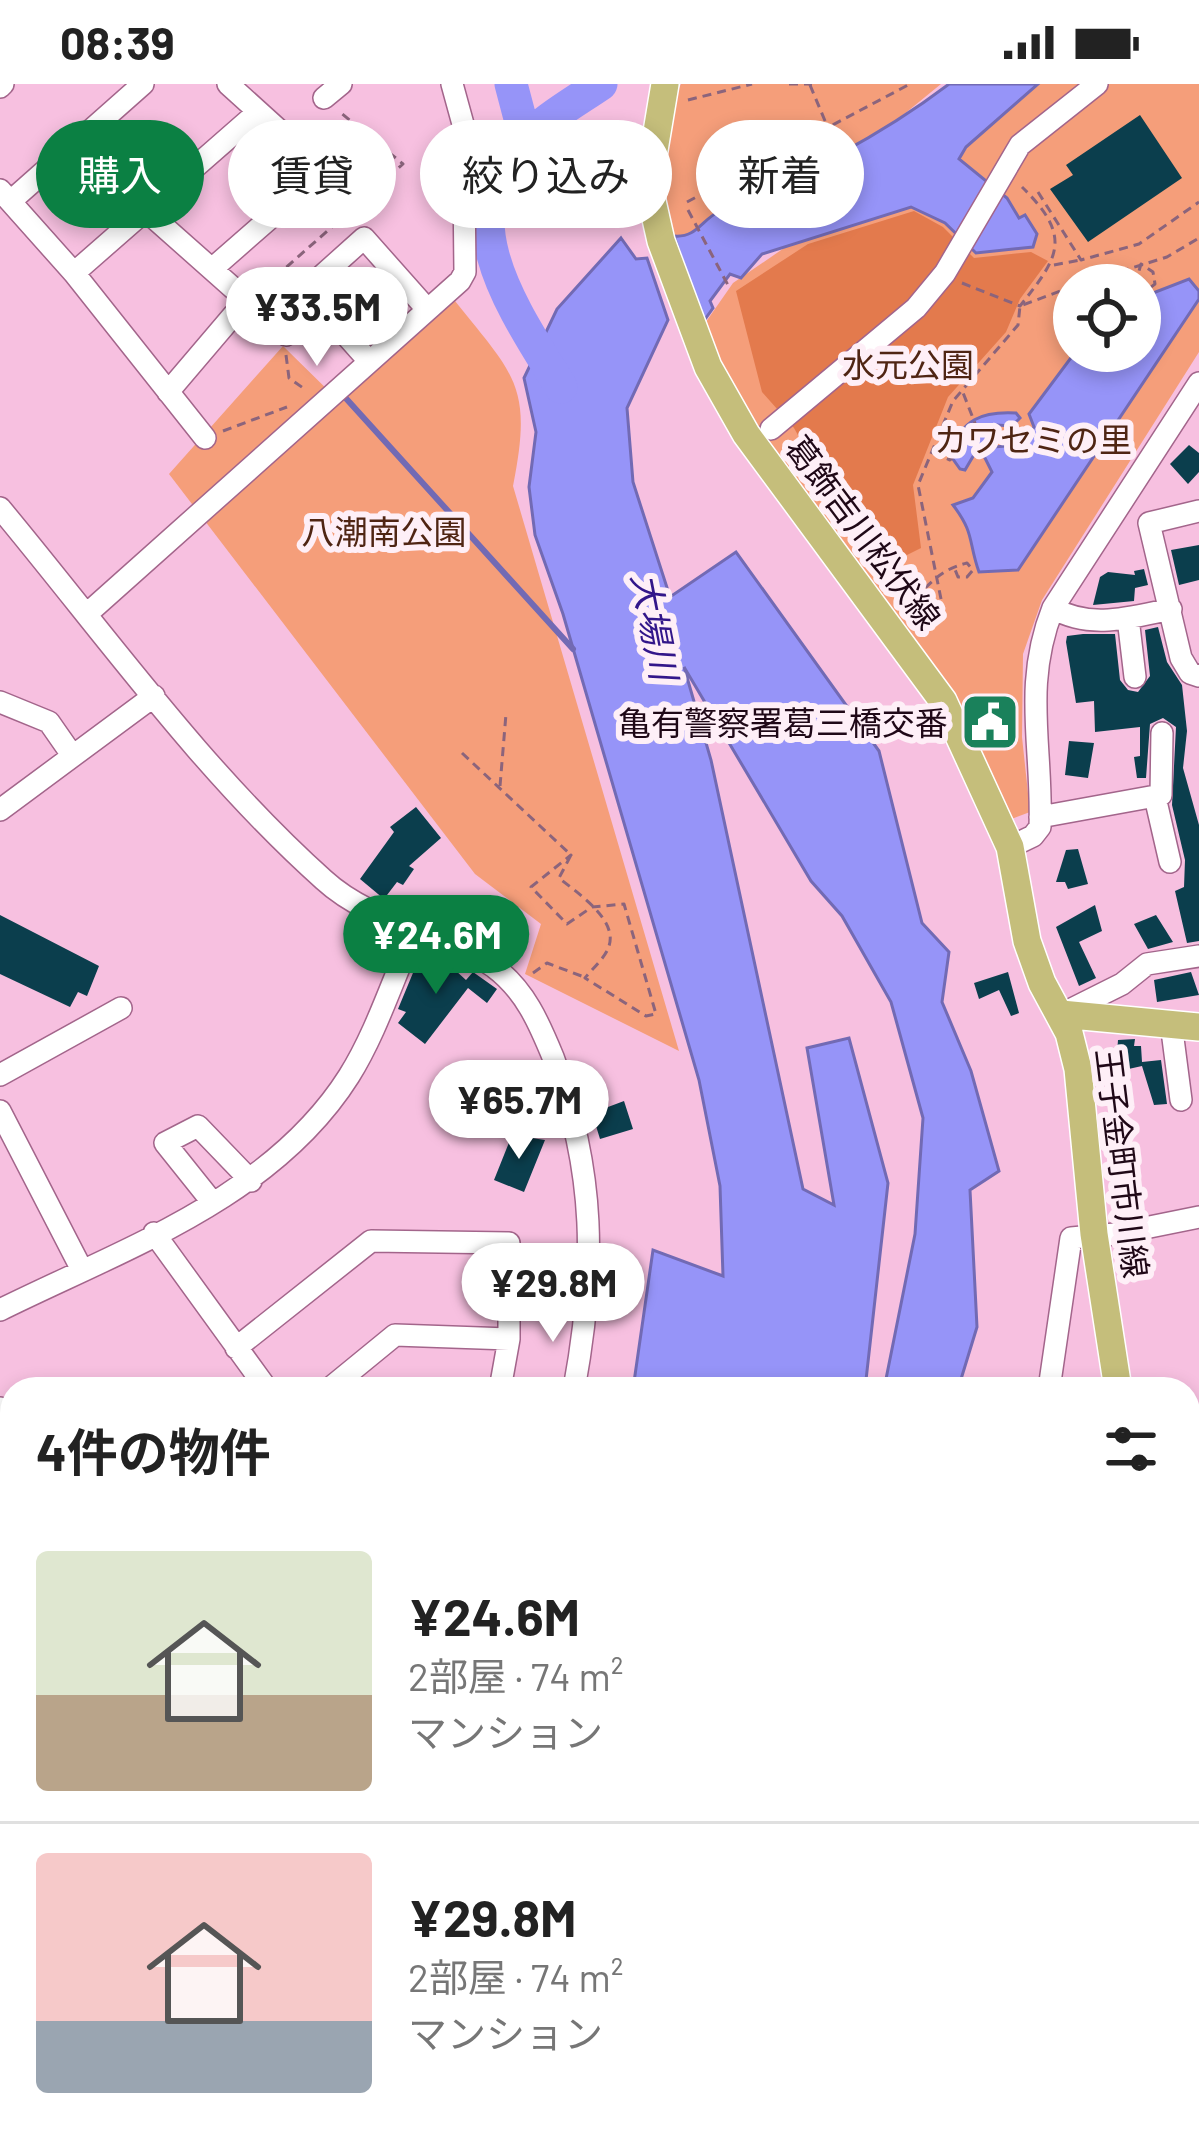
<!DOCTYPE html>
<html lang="ja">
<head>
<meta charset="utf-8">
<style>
	body { margin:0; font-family:Barlow,"Noto Sans JP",sans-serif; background:#f2f2f2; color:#222; height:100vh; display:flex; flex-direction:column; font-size:45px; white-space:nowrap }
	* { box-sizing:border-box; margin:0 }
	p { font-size:39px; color:#767676 }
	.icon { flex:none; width:66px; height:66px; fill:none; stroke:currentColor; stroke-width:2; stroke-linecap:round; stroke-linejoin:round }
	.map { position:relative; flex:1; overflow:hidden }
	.details { position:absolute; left:0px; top:1293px; width:1200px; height:771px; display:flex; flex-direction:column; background:#fff; border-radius:36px 36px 0 0; box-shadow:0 6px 18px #0003 }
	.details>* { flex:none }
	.hud { position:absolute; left:36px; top:36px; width:1128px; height:108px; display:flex; gap:24px }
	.fabs { position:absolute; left:1053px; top:180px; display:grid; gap:24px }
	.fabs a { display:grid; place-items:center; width:108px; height:108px; border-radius:50%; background:#fff; box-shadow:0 6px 18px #0003; font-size:60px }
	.price { position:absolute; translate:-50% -102px; padding:0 27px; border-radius:42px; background:#fff; color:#222; font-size:39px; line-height:78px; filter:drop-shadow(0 3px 6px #0008) }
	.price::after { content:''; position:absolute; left:50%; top:72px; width:36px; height:27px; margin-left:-18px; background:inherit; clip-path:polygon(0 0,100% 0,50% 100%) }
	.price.on { background:#0b8043; color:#fff }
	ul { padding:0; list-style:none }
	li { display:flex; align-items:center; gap:36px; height:300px; padding:0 36px }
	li+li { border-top:3px solid #e0e0e0 }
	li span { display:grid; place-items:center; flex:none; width:336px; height:240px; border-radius:12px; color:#555 }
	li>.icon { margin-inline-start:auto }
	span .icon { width:144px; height:144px; fill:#fffc; stroke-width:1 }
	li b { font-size:51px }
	h2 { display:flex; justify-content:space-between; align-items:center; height:144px; padding:0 36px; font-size:51px }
	.pill { padding:0 42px; border-radius:54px; background:#fff; box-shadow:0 6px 18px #0003; font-size:42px; line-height:108px }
	.pill.on { background:#0b8043; color:#fff }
	.status { display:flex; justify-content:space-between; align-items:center; height:84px; padding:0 60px; background:#fff; direction:ltr }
	.status svg { height:33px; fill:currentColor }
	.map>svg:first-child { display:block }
</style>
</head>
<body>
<div class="status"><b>08:39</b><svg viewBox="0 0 49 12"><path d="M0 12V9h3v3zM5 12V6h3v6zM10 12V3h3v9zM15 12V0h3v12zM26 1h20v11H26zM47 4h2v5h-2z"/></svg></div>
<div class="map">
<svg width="1199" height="2062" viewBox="0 0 1199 2062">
	<rect width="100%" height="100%" fill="#f7c0e0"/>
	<path fill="#f59e7a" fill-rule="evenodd" d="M681,0h260l-255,208c-8,-22 -22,-47 -26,-70 -7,-41 2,-103 21,-138z
		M1024,0h175v268l-157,248 -19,54 -1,83 8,75 -21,8 -268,-404 -40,-87 32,-46zM1074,201h66v66h-66z
		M455,217c60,75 78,85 58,185l166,565 -154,-77 16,-50 -66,-50 -306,-400 114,-128 57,56z"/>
	<path fill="#e37a4d" d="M914,127l29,16 31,31 57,-6 17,9 -28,38 -14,33 -58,65 -35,88 8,63 -32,16 -39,-60 -19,-10 -37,-66 -32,-36 -26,-101 72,-47z"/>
	<path fill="#9694f8" stroke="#726ab4" stroke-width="3" d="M949,0h89l-72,63 -7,12 48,39 12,20 6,-3 12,19 -4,13 -57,6 -31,-30 -34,-16 -149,47 -21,24 -11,-4 -20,27 3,7 -10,14 -29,-86c23,2 28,-17 46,-25 81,-35 158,-73 229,-127z
		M621,154l15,21 11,-1 21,62 -41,88 6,74 37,115 66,-45 143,199 43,172 27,29 -7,50 29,69 28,100 -29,19 7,137 -19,62h-74l31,-155 8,-116 -32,-116 -49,-86 -31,-35 -127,-214 27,93 92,429 31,16 -27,-157 42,-10 39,145 -23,206h-232l20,-139 70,26 -3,-90 -21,-106 -136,-466 -28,-79 -6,-48 7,-55 -12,-54 33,-69z
		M1189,195l10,12v8l-181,271 -39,2c-11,-31 -4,-38 -26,-67l20,-7 19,-26 -8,-16 -9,-3 -10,17 -5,-1 -12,-17c16,-32 32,-41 68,-39l4,5 -8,8 -15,-1 -10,9 6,13 29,-2 12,-18 -5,-13 47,-63h64v-53z
		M0,1811l12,1v240h566h-123l-84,10h-242l-129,-10z"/>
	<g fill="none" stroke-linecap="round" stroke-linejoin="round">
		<path stroke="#726ab4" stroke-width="6" d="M342,310l231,255"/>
		<path stroke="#9694f8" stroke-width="33" d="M511,0l10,38 -6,27
			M561,303c-42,-70 -115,-167 -42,-242 24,-25 54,-42 82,-61"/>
	</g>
	<path fill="#0b3e4d" d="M1140,31l42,63 -94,64 -38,-53 23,-14 -7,-10z
		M1189,361l10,8v19l-11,12 -18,-20z
		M1199,461v35l-20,5 -8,-35z
		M1144,485l4,16 -13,3 -1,13 -41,4 7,-28 8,-5 27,3 -1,-4z
		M1158,543l9,35 15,23 5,46 -4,37 16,57v116l-12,2 -12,-52 9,-4 1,-27 -13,-55 4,-78 -13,-9 -13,6 -4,54h-9l-3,-21 6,-1v-29l-45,5 -1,-31 -18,2 -10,-61 1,-6 16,-2h32l5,46 8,10 10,2 12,-16 -5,-46z
		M1069,657l25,2 -6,35 -23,-3z
		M416,723l25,31 -32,28 5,3 -11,16 -6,-3 -13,17 -24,-20 34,-47 -4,-5z
		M1078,765l10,35 -20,5 -3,-7h-9l10,-32z
		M1095,821l7,26 -23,11 17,36 -17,8 -23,-59z
		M0,831l99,51 -12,30 -9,-4 -8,15 -70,-33z
		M1156,831l17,27 -25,7 -14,-25z
		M420,872l16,14 8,-10 22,20 7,-8 24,17 -10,14 -19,-15 -43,56 -27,-21 8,-11 -8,-3z
		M1008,888l11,41 -8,3 -12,-26 -20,9 -5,-16z
		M1191,888l8,23 -42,7 -3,-22z
		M1135,955l-1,7h7l1,16 19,-2 6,44 -13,1 -12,-39 -27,6 -4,-18h6l1,-14z
		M624,1017l9,28 -33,10 -8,-26z
		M512,1051l33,5 -21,52 -30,-12z"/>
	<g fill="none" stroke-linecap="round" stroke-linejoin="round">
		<defs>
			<path id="minor" d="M0,3l3,-3
				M324,14l17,-14
				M0,106l74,83 131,165
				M12,116l131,-116
				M145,126l141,125
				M213,184l111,-97 -96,-87
				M74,189l184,-161
				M369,277l-63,-71 58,-52 63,71
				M168,308l80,-94
				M771,345l145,-121 29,-35 75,-128 77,-61
				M0,424c104,125 202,263 324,372 48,44 118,51 170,87 31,23 45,56 59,90 43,115 43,213 21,332
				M1199,427l-50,12 32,135 9,15 9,3
				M1053,524c38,22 78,9 118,1
				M88,529l372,-332 5,-9 -1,-88 5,-38 -17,-62
				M1128,534l7,59
				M0,618l49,20 23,33
				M1155,713l15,65
				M0,726l154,-114
				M1040,733l121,-22 1,-62
				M1010,763l23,-11 7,-9c3,-80 -18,-141 13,-219l146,-225
				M1062,930l60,-30 25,-20 52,-8
				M1171,939l10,77
				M0,991l121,-67
				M0,1027l82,159
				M213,1119l-48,-60 33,-17 53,55
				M154,1149l113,156
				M0,1226c123,-61 272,-112 349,-234 27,-43 44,-97 65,-144
				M236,1264l135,-107 138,2v96l-9,50
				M329,1305l66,-54 114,4
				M1049,1305l22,-151 44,-4 84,-17
				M0,1324l12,33
				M1188,1396l11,2
				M0,1455l12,-3
				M1188,1523l11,6
				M0,1651l12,1
				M1188,1937l11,-15
				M945,2052l11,10
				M1159,2052l7,10
				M687,2062l10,-10
				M893,2062l7,-10
				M1107,2062l8,-10"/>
			<path id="major" d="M665,0l-14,84 1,33 9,40 47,126 38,67 197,267 67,146 17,94 15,42 27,50 9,36 16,165 24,155
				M1061,930l138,13
				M1188,1757l11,64"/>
		</defs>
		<use href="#minor" stroke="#a3658b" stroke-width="24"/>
		<use href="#major" stroke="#fff" stroke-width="30"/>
		<path stroke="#8b647c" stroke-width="3" stroke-dasharray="9 6" stroke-linecap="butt" d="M789,0h23
			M810,1l18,43
			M688,16l64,-16
			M1038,108l43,68 58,-16 60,-42
			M687,118l223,-118
			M688,126l41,77
			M1054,181l26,-5
			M962,199l58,23c39,-49 53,-69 2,-119
			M1077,201l90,-28 32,-19
			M1135,201l6,-21 12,8 2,12 -9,7 -6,-2
			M264,203l139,-123 -62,-51
			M286,271l3,23 17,12
			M223,347l64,-24
			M933,369l17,7 28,-29 -16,-41
			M941,515l-23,-114 35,-84 65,-76 2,-19 54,-20
			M902,523c28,-18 30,-35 65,-44l6,7 -6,7h-9l-4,-10
			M462,669l109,102 -12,23c17,14 59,41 50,68 -3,11 -17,23 -24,32l61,38 10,-2 -32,-110 -32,3 -25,17 -36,-37 40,-32v1
			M500,702l6,-72
			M533,889l14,-10 37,14"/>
		<use href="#minor" stroke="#fff" stroke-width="21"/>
		<use href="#major" stroke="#c5be7b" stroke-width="27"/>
	</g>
	<defs>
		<symbol id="civic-square" viewBox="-11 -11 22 22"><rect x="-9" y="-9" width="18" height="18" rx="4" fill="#1a815b" stroke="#feeff7"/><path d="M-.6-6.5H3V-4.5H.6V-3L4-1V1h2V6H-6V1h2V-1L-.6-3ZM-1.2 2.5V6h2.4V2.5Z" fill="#fff"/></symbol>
	</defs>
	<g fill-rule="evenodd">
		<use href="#civic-square" x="957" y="605" width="66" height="66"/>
	</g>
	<g text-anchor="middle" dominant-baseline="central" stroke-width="12" stroke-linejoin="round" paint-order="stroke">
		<g font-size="33" fill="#4f2513" stroke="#feeff7">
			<text x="908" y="280">水元公園</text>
			<text x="1033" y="355">カワセミの里</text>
			<text x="384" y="447">八潮南公園</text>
		</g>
		<g font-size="33" fill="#1f0817" stroke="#feeff7">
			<text transform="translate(864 448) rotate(53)">葛飾吉川松伏線</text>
			<text transform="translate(1123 1079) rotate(83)">王子金町市川線</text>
		</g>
		<g font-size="33" fill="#1f0817" stroke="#feeff7" text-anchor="end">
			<text x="948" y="638">亀有警察署葛三橋交番</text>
		</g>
		<g font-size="36" font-style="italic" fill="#32168a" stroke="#feeff7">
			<text transform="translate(656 542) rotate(79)">大場川</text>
		</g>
	</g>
</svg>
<div class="fabs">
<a><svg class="icon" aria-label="locate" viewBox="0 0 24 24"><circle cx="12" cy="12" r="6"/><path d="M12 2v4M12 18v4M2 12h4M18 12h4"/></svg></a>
</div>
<b class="price" style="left:317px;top:285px">¥33.5M</b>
<b class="price on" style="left:436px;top:913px">¥24.6M</b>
<b class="price" style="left:519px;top:1078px">¥65.7M</b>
<b class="price" style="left:553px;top:1261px">¥29.8M</b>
<div class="hud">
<a class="pill on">購入</a>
<a class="pill">賃貸</a>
<a class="pill">絞り込み</a>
<a class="pill">新着</a>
</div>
<section class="details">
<h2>4件の物件<svg class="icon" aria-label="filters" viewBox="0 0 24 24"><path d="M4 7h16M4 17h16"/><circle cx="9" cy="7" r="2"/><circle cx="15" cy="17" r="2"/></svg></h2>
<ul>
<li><span style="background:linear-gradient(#dfe7d0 60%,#b9a48a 0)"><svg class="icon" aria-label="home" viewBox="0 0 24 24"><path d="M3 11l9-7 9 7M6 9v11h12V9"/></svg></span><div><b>¥24.6M</b><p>2部屋 · 74 m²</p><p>マンション</p></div></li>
<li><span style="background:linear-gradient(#f6c9c9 70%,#9aa5b1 0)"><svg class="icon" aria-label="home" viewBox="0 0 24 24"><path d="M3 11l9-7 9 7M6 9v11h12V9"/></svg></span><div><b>¥29.8M</b><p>2部屋 · 74 m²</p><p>マンション</p></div></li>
</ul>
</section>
</div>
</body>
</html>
